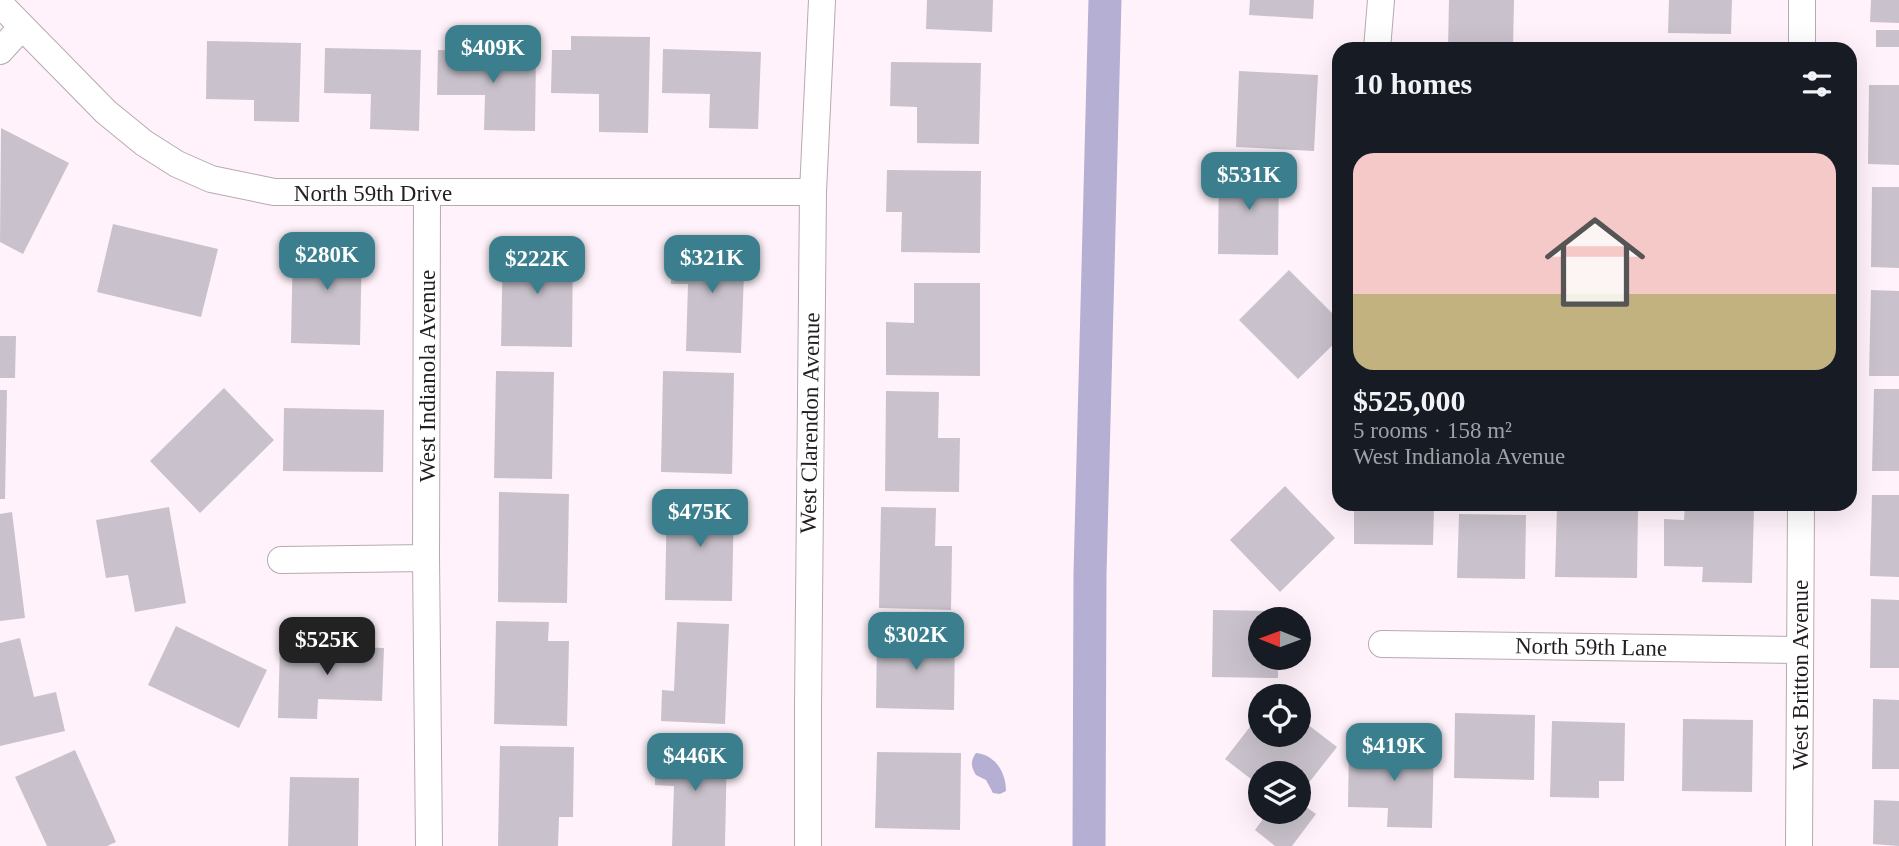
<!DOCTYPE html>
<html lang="en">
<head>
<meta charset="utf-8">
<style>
	body { margin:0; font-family:"Times New Roman",serif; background:#20242c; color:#f1f3f6; height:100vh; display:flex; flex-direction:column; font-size:26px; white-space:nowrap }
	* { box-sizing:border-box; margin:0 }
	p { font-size:23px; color:#9ea1a6 }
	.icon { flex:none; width:38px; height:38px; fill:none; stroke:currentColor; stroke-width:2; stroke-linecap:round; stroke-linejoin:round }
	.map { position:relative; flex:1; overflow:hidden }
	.drawer { position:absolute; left:1332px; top:42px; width:525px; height:469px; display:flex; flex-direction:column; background:#171b24; border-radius:21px; box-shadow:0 7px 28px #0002 }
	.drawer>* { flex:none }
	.needle { width:46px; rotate:271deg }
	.controls { position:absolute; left:1248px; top:607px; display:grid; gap:14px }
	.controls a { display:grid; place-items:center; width:63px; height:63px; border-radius:50%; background:#171b24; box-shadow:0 7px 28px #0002; font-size:35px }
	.price { position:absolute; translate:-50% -60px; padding:0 16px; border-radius:14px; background:#3b7f8e; color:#fff; font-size:23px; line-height:46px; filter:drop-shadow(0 2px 4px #0008) }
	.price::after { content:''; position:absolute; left:50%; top:42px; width:21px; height:16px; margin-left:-10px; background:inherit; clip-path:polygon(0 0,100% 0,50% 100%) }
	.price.on { background:#222; color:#fff }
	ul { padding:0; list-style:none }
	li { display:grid; align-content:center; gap:14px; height:371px; padding:0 21px }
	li+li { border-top:2px solid #363941 }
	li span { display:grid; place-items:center; height:217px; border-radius:21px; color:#555 }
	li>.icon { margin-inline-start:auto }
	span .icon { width:126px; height:126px; fill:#fffc; stroke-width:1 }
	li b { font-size:30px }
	h2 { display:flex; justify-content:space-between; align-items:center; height:84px; padding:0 21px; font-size:30px }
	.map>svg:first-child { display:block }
</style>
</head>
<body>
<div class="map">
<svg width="1899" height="846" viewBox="0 0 1899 846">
	<rect width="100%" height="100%" fill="#fff2fa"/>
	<path fill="#b4afd3" d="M976,753c20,2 30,20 30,38l-6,3 -7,-1 -7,-13 -10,-5c-5,-8 -6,-14 0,-22z"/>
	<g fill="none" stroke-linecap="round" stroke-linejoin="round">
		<path stroke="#b4afd3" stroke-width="33" d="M1089,846l1,-272 15,-574"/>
	</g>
	<path fill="#c9c2cc" d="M927,0h66l-1,32 -66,-3z
		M1250,0h64l-1,19 -64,-4z
		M1449,0h65l-1,49h-65z
		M1669,0h63l-1,34 -63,-1z
		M1871,0h28v23l-29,-1z
		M1876,30h23v17h-23z
		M571,36l79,1 -2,96 -49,-1v-38l-48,-1 1,-43h19z
		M207,41l94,2 -2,79 -45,-1v-21l-48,-1z
		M325,48l96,2 -2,81 -49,-2 1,-35 -47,-1z
		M663,49l98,3 -3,77 -49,-1 1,-34 -48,-1z
		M438,50l98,2 -1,79 -51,-1 1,-35h-48z
		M891,62l90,1 -2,81 -62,-1v-36l-27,-1z
		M1239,71l79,4 -4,76 -78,-4z
		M1869,85h30v80l-31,-1z
		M1,128l68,35 -46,91 -23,-12z
		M1219,168l60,1 -1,86 -60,-1z
		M887,170l94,1 -1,82 -79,-1 1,-40h-16z
		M1872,187h27v81l-28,-1z
		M113,224l105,25 -17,68 -104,-25z
		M293,240l69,1 -2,104 -69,-2z
		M503,244l70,1 -1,102 -71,-1z
		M672,245l73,2 -4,106 -55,-2 2,-67h-17z
		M1289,270l50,50v19l-41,40 -59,-59z
		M914,283h66v93l-94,-1v-53l28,1z
		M1871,290l28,1v85h-30z
		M0,336h16l-1,42h-15z
		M496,371l58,1 -2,107 -58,-1z
		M663,371l71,2 -2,101 -71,-2z
		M224,388l50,52 -74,73 -50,-52z
		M1874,389h25v82h-27z
		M0,390h7l-2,109h-5z
		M886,391l53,1 -1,46h22l-1,54 -74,-1z
		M284,408l100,2 -1,62 -100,-1z
		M1285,486l50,52 -55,54 -50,-52z
		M499,492l70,2 -2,109 -69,-1z
		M1872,495h27v82l-29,-1z
		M667,497l67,1 -2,103 -67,-1z
		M1354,504h44v3l36,1 -1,37 -79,-1z
		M1685,505l69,2 -2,76 -50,-1 1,-15 -39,-1v-47l20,1z
		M169,507l17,96 -51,9 -7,-37 -22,3 -10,-58z
		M881,507l55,1 -1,38h17l-1,64 -72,-2z
		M1557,507l81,2 -1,69 -82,-1z
		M12,512l13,106 -25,3v-107z
		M1459,514l67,1 -1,64 -68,-1z
		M1871,599l28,1v68h-29z
		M1213,610l66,1v9h-19v38h18v20l-66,-1z
		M496,621l53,1 -1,19h21l-2,85 -73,-2z
		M677,622l52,2 -4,100 -64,-3 1,-31 12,1z
		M176,626l91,44 -28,58 -91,-43z
		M877,635l78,1 -1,74 -78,-2z
		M20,638l14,59 22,-5 9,39 -65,15v-103z
		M280,644l104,4 -2,53 -64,-2 -1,20 -39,-1z
		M1873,699l26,1v69h-27z
		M1455,713l80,2 -1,65 -80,-2z
		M1260,714v21h38v-18l39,30 -30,38 -9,-6v-5h-6l-6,-5 -4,5h-22v12l-35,-27z
		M1683,719l70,1 -1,72 -70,-1z
		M1552,721l73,2 -1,58h-25v17l-49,-1z
		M1349,745l85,2 -2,81 -45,-1 1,-19 -40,-1z
		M500,746l74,1 -1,70h-14l-1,29h-60z
		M655,746l72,1 -2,99h-53l2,-60 -19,-1z
		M75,750l41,92 -9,4h-60l-32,-69z
		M877,752l84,1 -1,77 -85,-2z
		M290,777l69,1 -1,68h-70z
		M1874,800l25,1v45l-26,-2z
		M1298,801l18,13 -24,32h-17l-20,-16 13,-18h30z"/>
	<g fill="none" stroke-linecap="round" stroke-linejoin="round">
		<defs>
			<path id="minor" d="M0,4l106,108 38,31 33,21 34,15 63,13h539
				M1377,49l4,-49
				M1802,49v-49
				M0,51l22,-24
				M427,193l-1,365 3,288
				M281,560l145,-2
				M1382,644l418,6
				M808,846v-139l5,-515 9,-192
				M1799,846l2,-342"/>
		</defs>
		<use href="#minor" stroke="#b6aab1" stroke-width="28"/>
		<use href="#minor" stroke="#fff" stroke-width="26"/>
	</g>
	<g text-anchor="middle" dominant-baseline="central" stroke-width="7" stroke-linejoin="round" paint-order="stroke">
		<g font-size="23" fill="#231e21" stroke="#fff">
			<text x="373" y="193">North 59th Drive</text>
			<text transform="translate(427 376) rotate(-90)">West Indianola Avenue</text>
			<text transform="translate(810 423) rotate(-89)">West Clarendon Avenue</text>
			<text transform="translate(1591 647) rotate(1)">North 59th Lane</text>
			<text transform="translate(1800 675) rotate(-90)">West Britton Avenue</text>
		</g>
	</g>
</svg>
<div class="controls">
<a><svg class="needle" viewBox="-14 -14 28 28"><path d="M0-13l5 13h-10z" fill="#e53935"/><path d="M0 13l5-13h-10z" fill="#9ea1a6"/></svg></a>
<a><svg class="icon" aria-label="locate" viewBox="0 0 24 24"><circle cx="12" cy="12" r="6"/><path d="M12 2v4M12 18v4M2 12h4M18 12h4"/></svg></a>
<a><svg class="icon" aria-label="layers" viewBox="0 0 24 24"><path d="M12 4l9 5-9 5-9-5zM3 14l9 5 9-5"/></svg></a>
</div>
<b class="price" style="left:493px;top:85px">$409K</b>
<b class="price" style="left:1249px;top:212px">$531K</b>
<b class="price" style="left:327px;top:292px">$280K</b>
<b class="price" style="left:712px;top:295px">$321K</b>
<b class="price" style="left:537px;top:296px">$222K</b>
<b class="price" style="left:700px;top:549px">$475K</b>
<b class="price" style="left:916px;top:672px">$302K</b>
<b class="price on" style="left:327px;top:677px">$525K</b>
<b class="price" style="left:1394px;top:783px">$419K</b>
<b class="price" style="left:695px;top:793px">$446K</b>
<section class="drawer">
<h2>10 homes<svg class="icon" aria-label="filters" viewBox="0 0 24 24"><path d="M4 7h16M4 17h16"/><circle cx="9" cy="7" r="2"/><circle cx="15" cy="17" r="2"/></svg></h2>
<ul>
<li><span style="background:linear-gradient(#f6c9c9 65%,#c2b280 0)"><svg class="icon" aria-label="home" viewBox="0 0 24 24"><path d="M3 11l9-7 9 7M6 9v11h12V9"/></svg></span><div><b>$525,000</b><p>5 rooms · 158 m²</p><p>West Indianola Avenue</p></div></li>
</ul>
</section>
</div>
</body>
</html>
